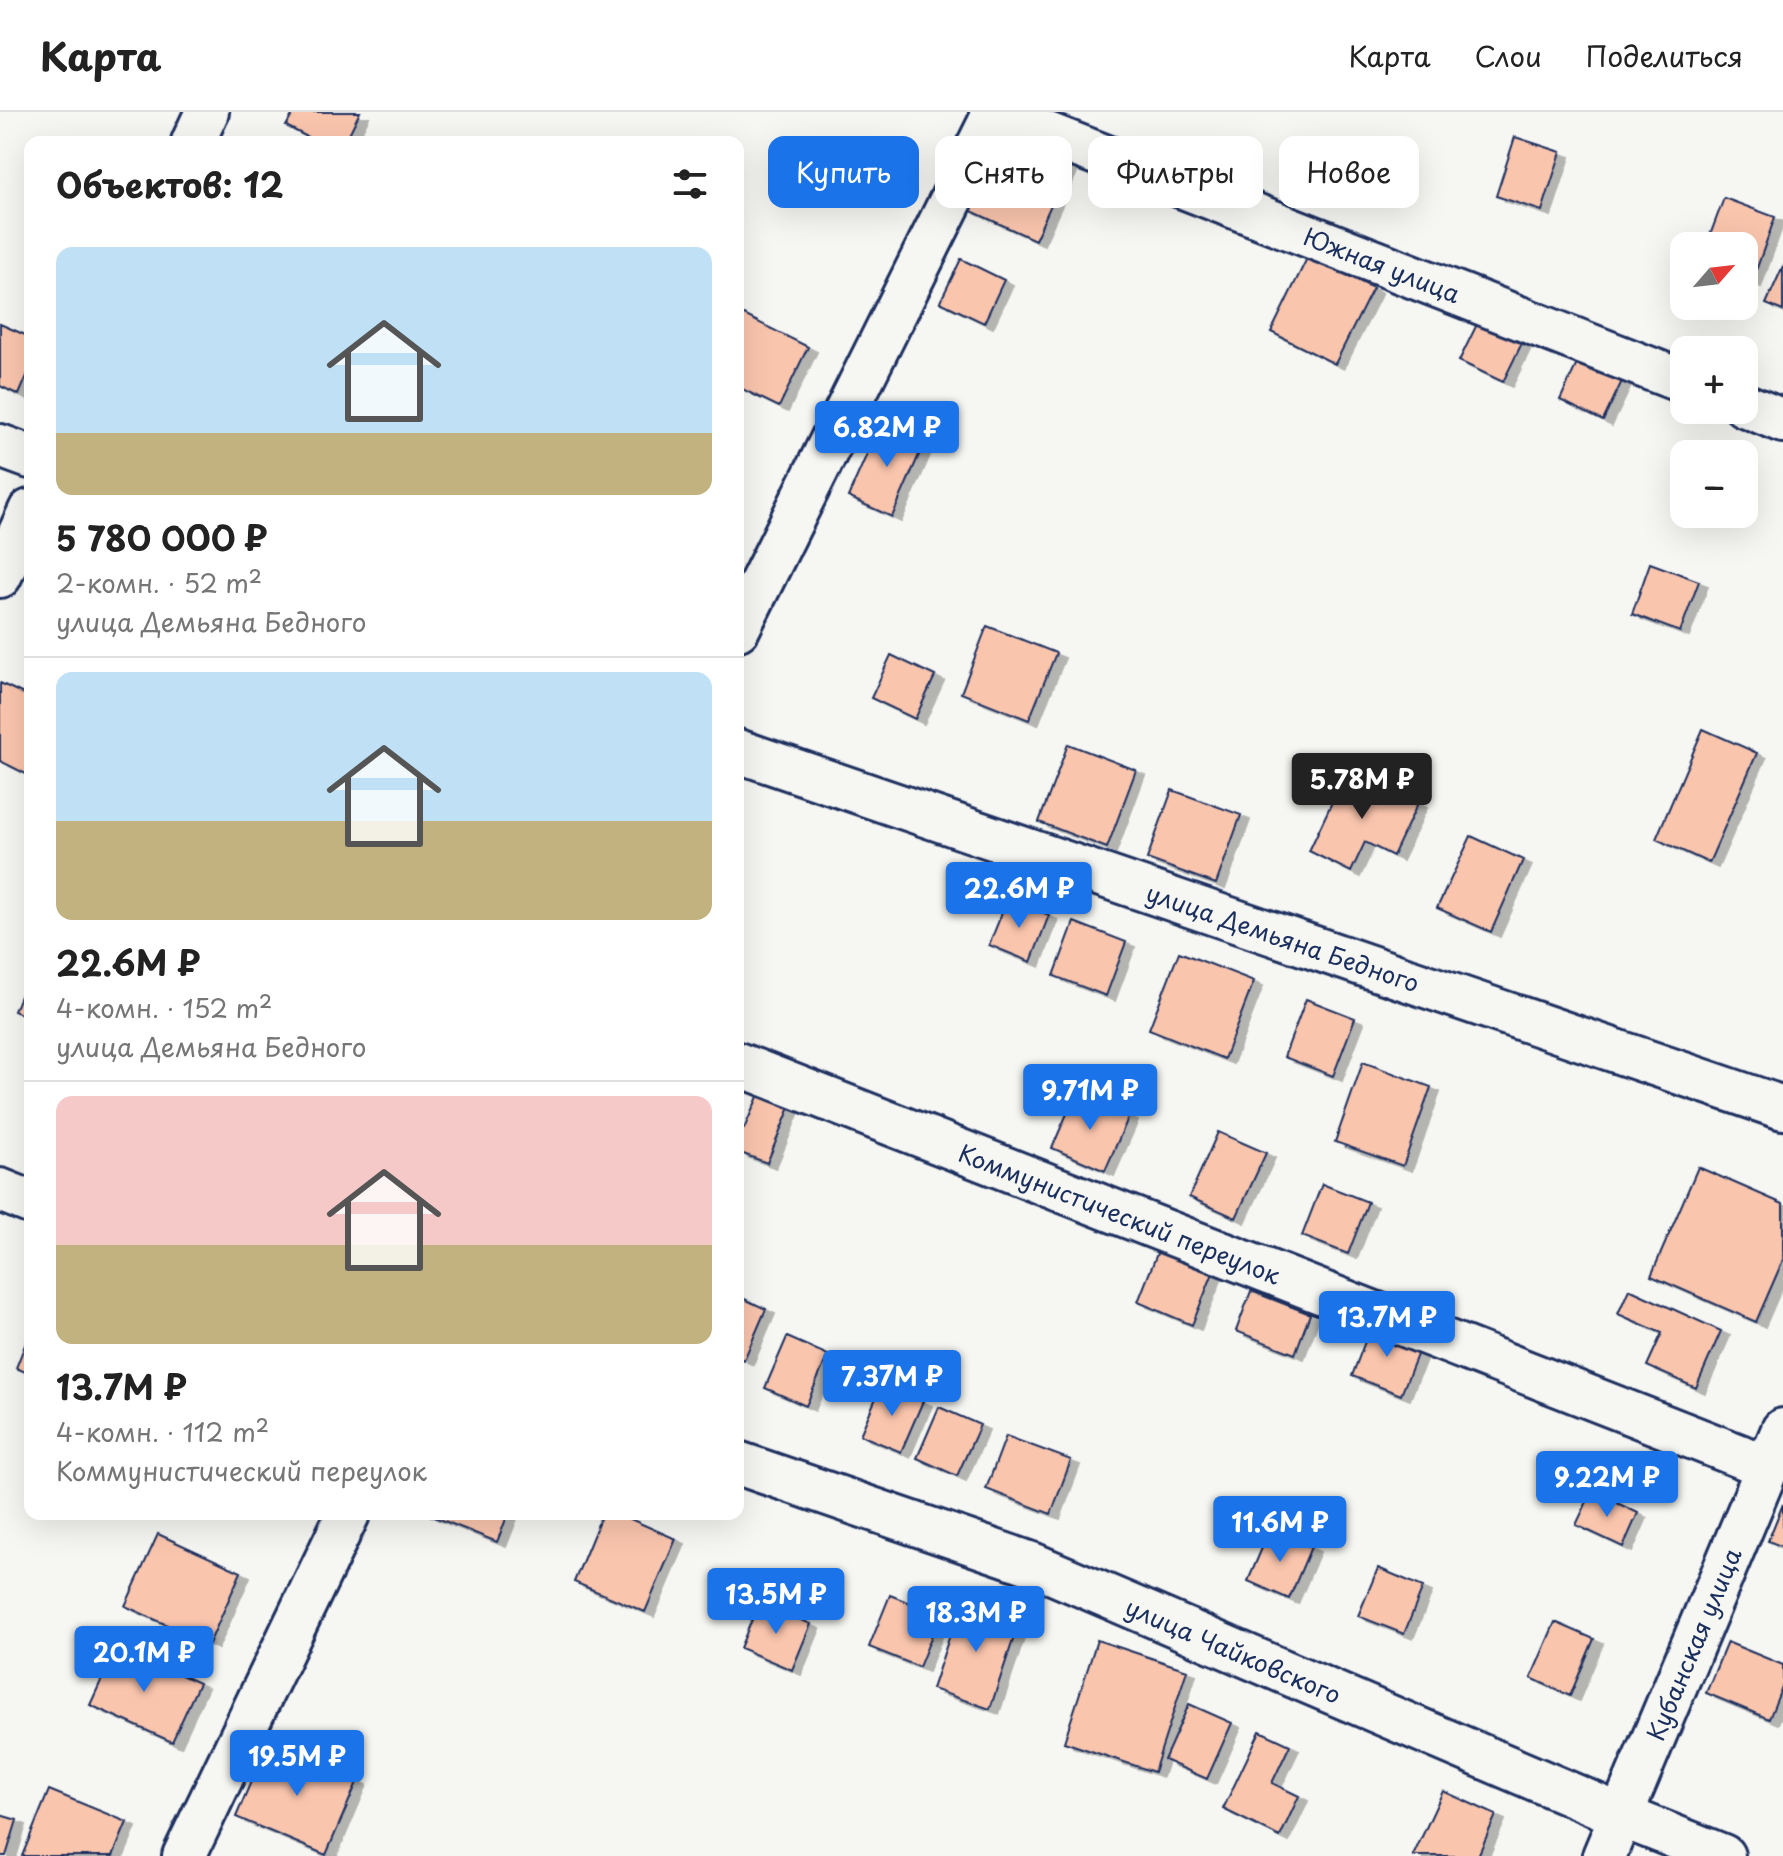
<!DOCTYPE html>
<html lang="ru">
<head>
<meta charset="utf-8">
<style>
	body { margin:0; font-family:"Playpen Sans",sans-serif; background:#f2f2f2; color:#222; height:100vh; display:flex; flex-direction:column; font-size:30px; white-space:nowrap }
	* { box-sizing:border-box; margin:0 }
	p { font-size:26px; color:#767676 }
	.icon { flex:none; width:44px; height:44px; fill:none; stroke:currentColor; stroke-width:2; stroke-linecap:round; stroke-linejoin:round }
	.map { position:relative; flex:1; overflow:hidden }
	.side { position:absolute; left:24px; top:24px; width:720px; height:1384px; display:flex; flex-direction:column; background:#fff; border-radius:16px; box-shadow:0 8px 32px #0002 }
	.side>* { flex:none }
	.guide { position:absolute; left:768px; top:24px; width:760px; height:72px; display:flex; gap:16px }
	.needle { width:52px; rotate:62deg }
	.buttons { position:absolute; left:1670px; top:120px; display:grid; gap:16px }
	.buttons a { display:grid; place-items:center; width:88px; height:88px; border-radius:16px; background:#fff; box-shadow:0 8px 32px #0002; font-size:40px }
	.price { position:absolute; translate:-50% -68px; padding:0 18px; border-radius:8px; background:#1a73e8; color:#fff; font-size:26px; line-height:52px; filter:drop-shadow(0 2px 4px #0008) }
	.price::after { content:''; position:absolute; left:50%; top:48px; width:24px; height:18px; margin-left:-12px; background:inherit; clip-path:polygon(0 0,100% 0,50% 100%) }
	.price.active { background:#222; color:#fff }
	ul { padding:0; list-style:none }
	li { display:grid; align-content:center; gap:16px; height:424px; padding:0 32px }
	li+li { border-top:2px solid #e0e0e0 }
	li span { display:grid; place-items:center; height:248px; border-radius:16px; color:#555 }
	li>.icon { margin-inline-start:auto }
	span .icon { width:144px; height:144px; fill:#fffc; stroke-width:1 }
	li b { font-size:34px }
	h2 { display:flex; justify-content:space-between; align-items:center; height:96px; padding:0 32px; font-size:34px }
	.chip { padding:0 28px; border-radius:16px; background:#fff; box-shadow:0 8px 32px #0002; font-size:28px; line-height:72px }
	.chip.active { background:#1a73e8; color:#fff }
	header { display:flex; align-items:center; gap:48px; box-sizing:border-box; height:112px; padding:0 40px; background:#fff; border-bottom:2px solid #e0e0e0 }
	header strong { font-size:38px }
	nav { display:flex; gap:44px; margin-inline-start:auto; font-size:28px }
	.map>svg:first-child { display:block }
</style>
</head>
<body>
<header>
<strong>Карта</strong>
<nav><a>Карта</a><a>Слои</a><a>Поделиться</a></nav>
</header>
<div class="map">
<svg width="1783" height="1744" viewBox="0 0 1783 1744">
	<defs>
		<filter id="shadow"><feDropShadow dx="9" dy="5" stdDeviation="0" flood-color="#0004"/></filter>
	</defs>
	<rect width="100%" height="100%" fill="#f6f6f2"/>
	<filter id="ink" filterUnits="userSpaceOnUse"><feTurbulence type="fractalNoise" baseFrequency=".0125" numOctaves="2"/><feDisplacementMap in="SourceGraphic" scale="16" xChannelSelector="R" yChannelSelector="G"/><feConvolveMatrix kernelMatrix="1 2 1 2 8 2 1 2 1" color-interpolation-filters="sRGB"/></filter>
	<g filter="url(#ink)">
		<path fill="#fac5ad" stroke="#1b2f5e" stroke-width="2" filter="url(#shadow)" d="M294,0h66l-15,30h-28l-31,-16z
			M1001,20l69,31 -35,77 -68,-31z
			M1515,25l46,15 -19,59 -46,-15z
			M1724,86l51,19 -23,65 -8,-3v-33h-38z
			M1308,144l65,32 -38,76 -64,-32z
			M961,147l43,21 -20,43 -44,-21z
			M1783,154v45l-17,-7z
			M738,200l70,35 -29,60 -41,-20z
			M1480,206l44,21 -21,43 -44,-21z
			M0,212l30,13v32l-11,26 -19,-9z
			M1580,245l44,20 -21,44 -43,-21z
			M881,310l44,19 -33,76 -44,-20z
			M1650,451l49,18 -19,51 -48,-18z
			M987,514l69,27 -27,67 -68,-27z
			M891,543l44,21 -20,43 -44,-21z
			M0,571l30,14v79l-30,-15z
			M1703,617l54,24 -48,110 -53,-24z
			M1068,632l68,26 -29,78 -68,-26z
			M1348,656l70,35 -25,53 -28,-14 -14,30 -42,-21z
			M1172,678l69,25 -25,69 -69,-25z
			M1471,724l52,24 -32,72 -54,-24z
			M1008,786l41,17 -18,47 -42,-17z
			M1074,810l52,20 -20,54 -52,-20z
			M1179,840l75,29 -30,78 -75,-30z
			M30,859v47l-16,-7z
			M1306,887l49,19 -22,58 -49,-19z
			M1363,950l68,25 -28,79 -68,-24z
			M760,980l31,13 -24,58 -29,-11v-26l6,3z
			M1076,981l53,23 -24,55 -53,-23z
			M1218,1020l48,21 -30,65 -47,-21z
			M1698,1055l85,37v56l-27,62 -105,-46z
			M1322,1072l46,18 -20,52 -46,-18z
			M1158,1139l55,22 -21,52 -54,-23z
			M1629,1177l92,42 -25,57 -49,-22 15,-33 -44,-19z
			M1251,1179l59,23 -15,40 -59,-23z
			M738,1184l28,13 -22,51 -6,-3z
			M1372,1211l50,19 -21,53 -49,-19z
			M30,1220v42l-14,-6z
			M787,1225l41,18 -22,51 -41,-18z
			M882,1272l41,17 -22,51 -41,-17z
			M939,1295l41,18 -23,51 -40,-18z
			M1006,1324l65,24 -20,54 -65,-25z
			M1592,1379l46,22 -15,34 -47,-22z
			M1783,1392v43l-15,-6z
			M427,1402h81l-11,28z
			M602,1402h17l57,25 -31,73 -71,-30z
			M1270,1417l41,18 -22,52 -41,-18z
			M158,1422l83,38 -32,72 -84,-38z
			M1378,1456l45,19 -19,47 -46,-18z
			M890,1483l50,20 -21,52 -50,-20z
			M962,1487l58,20 -30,90 -58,-20z
			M759,1491l52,21 -19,46 -52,-22z
			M1555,1510l39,17 -24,57 -39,-18z
			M1097,1528l90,30 -33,102 -90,-30z
			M1727,1530l56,23v19l-14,35 -63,-26z
			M117,1534l82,37 -27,59 -82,-37z
			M1189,1592l43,19 -25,56 -43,-19z
			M1260,1619l30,14 -18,38 27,13 -19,41 -57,-28z
			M268,1629l90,39 -32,75 -90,-38z
			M49,1678l78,32 -14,34h-91z
			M1443,1679l53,24 -18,41h-65z
			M0,1703l17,5 -11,36h-6z"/>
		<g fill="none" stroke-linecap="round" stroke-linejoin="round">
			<defs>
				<g id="minor">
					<path id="s1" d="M991,0l693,270"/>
					<path d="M193,30l14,-30"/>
					<path d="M1744,293l39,16"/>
					<path d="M0,334l30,11"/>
					<path d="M0,464l30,-65"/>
					<path d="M738,517l257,-517"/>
					<path id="s2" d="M738,639l1045,357"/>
					<path id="s3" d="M738,952l1030,403"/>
					<path d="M0,1078l30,12"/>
					<path id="s4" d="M738,1351l294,101 590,252 101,40"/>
					<path d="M184,1744l164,-342"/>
					<path id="s5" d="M1604,1744l179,-426"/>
				</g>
			</defs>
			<use href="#minor" stroke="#1b2f5e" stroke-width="48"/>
			<use href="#minor" stroke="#f6f6f2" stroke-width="42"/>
		</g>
	</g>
	<g text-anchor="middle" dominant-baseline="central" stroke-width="7" stroke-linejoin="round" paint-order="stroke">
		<g font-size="24" fill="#1b2f5e" stroke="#f6f6f2">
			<text stroke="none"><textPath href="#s1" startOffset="420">Южная улица</textPath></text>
			<text stroke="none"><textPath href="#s2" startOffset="576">улица Демьяна Бедного</textPath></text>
			<text stroke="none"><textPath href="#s3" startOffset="410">Коммунистический переулок</textPath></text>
			<text stroke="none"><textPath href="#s5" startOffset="230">Кубанская улица</textPath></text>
			<text stroke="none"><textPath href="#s4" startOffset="530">улица Чайковского</textPath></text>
		</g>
	</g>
</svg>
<div class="buttons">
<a><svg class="needle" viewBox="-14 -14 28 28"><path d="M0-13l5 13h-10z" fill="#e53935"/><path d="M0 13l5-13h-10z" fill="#767676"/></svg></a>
<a>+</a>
<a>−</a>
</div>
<b class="price" style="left:887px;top:357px">6.82M ₽</b>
<b class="price active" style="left:1362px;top:709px">5.78M ₽</b>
<b class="price" style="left:1019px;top:818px">22.6M ₽</b>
<b class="price" style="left:1090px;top:1020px">9.71M ₽</b>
<b class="price" style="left:1387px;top:1247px">13.7M ₽</b>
<b class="price" style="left:892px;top:1306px">7.37M ₽</b>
<b class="price" style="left:1607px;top:1407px">9.22M ₽</b>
<b class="price" style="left:1280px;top:1452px">11.6M ₽</b>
<b class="price" style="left:776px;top:1524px">13.5M ₽</b>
<b class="price" style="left:976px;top:1542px">18.3M ₽</b>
<b class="price" style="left:144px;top:1582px">20.1M ₽</b>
<b class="price" style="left:297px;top:1686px">19.5M ₽</b>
<div class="guide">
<a class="chip active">Купить</a>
<a class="chip">Снять</a>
<a class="chip">Фильтры</a>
<a class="chip">Новое</a>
</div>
<section class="side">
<h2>Объектов: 12<svg class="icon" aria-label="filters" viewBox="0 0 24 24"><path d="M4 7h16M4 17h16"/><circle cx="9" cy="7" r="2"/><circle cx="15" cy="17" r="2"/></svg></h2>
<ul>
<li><span style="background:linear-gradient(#bfe0f5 75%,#c2b280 0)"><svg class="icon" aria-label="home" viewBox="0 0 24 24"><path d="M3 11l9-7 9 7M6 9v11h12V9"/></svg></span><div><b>5 780 000 ₽</b><p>2-комн. · 52 m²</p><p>улица Демьяна Бедного</p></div></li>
<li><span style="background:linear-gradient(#bfe0f5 60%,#c2b280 0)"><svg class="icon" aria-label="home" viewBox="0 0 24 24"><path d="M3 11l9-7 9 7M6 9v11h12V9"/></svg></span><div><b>22.6M ₽</b><p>4-комн. · 152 m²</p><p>улица Демьяна Бедного</p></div></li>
<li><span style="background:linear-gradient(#f6c9c9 60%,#c2b280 0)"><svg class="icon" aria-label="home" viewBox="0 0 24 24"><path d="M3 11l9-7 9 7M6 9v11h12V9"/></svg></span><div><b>13.7M ₽</b><p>4-комн. · 112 m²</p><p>Коммунистический переулок</p></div></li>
</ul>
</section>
</div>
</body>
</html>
